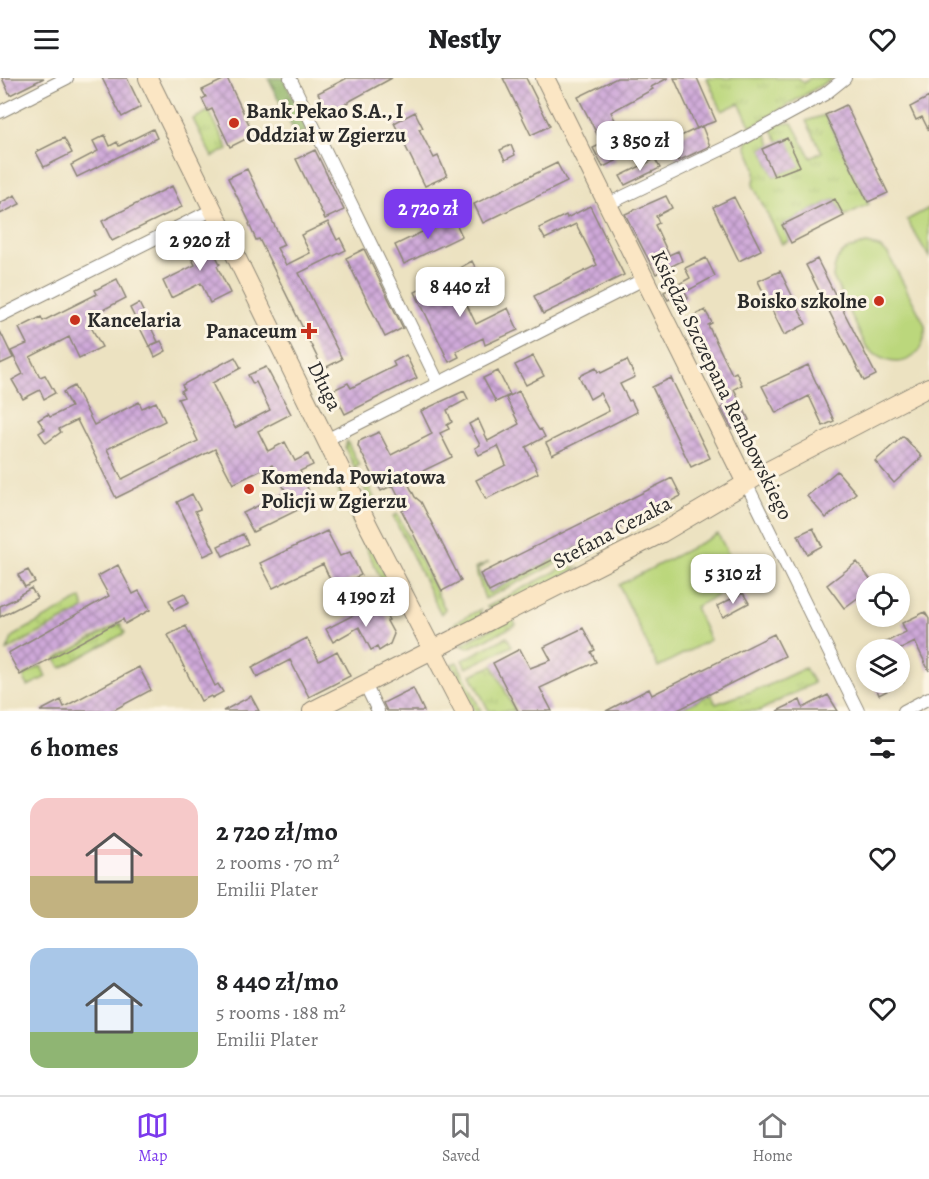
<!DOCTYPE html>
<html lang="en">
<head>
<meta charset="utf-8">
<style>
	body { margin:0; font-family:Alegreya,serif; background:#f6f6f6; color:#202124; height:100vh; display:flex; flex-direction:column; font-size:22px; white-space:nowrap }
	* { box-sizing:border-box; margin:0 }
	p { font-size:20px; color:#757577 }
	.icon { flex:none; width:33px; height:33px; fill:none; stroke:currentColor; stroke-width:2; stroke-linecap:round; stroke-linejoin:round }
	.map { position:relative; height:633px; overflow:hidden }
	.sheet { display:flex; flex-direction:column; background:#fff; flex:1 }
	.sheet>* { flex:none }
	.buttons { position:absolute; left:856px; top:495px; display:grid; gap:12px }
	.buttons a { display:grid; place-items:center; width:54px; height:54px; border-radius:50%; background:#fff; box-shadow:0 3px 9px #0003; font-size:30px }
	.price { position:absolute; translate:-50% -51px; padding:0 14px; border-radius:12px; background:#fff; color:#222; font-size:20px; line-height:39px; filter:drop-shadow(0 2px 3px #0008) }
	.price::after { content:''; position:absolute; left:50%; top:36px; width:18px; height:14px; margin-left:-9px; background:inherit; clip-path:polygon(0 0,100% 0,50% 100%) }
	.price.active { background:#7c3aed; color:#fff }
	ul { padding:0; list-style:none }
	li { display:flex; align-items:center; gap:18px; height:150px; padding:0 30px }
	li span { display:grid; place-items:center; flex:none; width:168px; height:120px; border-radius:18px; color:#555 }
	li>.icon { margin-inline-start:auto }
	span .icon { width:72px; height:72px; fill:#fffc; stroke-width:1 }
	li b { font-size:26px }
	h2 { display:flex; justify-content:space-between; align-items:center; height:72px; padding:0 30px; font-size:26px }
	header { display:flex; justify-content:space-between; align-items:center; height:78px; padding:0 30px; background:#fff; font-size:27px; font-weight:800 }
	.dock { display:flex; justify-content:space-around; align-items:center; height:84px; border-top:2px solid #e0e0e0; background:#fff; font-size:16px; color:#757577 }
	.dock a { display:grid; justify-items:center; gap:3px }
	.dock .active { color:#7c3aed }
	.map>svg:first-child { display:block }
</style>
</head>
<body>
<header><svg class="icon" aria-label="menu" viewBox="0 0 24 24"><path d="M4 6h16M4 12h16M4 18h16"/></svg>Nestly<svg class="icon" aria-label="heart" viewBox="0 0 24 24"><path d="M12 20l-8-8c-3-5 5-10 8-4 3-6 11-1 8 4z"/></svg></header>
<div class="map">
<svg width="929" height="633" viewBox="0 0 929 633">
	<defs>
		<pattern id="grass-tufts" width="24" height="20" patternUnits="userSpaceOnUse" patternTransform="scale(1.5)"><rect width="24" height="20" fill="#bbd77c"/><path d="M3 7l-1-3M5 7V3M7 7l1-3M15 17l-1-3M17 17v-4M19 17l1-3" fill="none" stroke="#a1b96b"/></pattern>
		<pattern id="forest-firs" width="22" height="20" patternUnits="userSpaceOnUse" patternTransform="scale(1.5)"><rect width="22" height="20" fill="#94b86c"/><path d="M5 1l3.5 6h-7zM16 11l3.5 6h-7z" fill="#799659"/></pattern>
		<pattern id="building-cross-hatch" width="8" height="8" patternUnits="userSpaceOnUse" patternTransform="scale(1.5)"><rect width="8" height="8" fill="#cfa9d9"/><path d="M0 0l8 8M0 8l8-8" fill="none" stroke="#a88ab0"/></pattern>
	</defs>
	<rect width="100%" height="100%" fill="#fcf5e5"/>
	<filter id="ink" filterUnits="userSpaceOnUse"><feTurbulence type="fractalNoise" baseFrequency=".0167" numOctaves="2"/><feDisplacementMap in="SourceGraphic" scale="12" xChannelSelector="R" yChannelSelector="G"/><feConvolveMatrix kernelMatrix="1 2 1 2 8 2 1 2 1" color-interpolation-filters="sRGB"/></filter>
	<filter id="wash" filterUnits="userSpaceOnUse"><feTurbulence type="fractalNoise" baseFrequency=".008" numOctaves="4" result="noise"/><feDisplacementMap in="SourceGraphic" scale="24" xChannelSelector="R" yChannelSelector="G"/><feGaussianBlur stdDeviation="1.35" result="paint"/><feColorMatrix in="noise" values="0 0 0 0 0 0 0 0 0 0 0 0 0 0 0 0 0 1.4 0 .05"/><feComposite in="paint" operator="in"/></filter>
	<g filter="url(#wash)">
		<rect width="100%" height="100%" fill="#ece2c1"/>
		<path fill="url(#grass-tufts)" stroke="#738154" stroke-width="1.5" d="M707,0h92l5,5 6,-5h23l-82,49 -12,-24 -17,8z
			M209,33l19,38 -16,8 -19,-38z
			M825,37l44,89 -25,12 -9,-17 -53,26 8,15 -8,4 -29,-59c6,-14 -1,-26 -7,-38l2,-8 17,-9 6,15 -9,4 12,27 25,-10 -12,-27 -8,3 -8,-14 7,-4 14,-1 19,35 11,-6 -16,-31z
			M347,363l12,24 -4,3 6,11 3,-2 13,27h-5l-27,-56z
			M340,406l48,97 -5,2 -47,-97z
			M397,436l48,95 -4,5 -48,-98z
			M577,469l2,5 -94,47 -10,-31 14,-6 -12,7 12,24z
			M566,488l12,2 -86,43 -5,-4z
			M81,520l3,11 -77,41 6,-14z
			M481,531l-1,8 -25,13 -2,-4 3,-4z
			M512,540l4,7 -48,23 -8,-3z
			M120,545l5,10 -64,35 -5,-9z
			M507,559l5,9 -46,22 -4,-8z
			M457,584l24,49h-6l-23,-47z
			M41,588l5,11 -18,9 -5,-10z
			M492,588h1l22,45h-26l-18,-36z
			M805,590l9,15 -55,28h-83l35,-17 5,10 53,-19z"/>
		<path fill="url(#forest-firs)" stroke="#60724c" stroke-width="1.5" d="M268,0h15l26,52 -13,5z"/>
		<path fill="#bbd77c" stroke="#738154" stroke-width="1.5" d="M929,130v49l-22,-37z
			M867,166l12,3 9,7 37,71c2,39 -35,49 -59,21l-33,-69c2,-23 11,-29 34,-33z
			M718,456l25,48 -48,25 15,33 -52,27 -39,-82z"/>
		<g id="blocks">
			<path fill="url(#building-cross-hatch)" d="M2,0h42l-34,17z
				M102,0h25l14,29 -19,10z
				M227,0l27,57 -24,12 -18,-38 -4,2 -6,-12 4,-2 -4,-7z
				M347,0h45l-64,35 -10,-20z
				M503,0h23l24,48 -19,9z
				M617,0h51l-17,9 2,2 -42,23 11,22 26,-12 5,10 -41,21 4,8 -13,6 -10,-19 9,-4 -24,-47z
				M674,0h23l19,43 -14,5 8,20 -32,15 -10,-19 34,-16 -5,3z
				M929,19v34l-7,-14 -6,3 -6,-13z
				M846,27l42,88 -20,9 -43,-87z
				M415,34l8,16 -4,1 15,29 4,-2 9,20 -22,10 -31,-63z
				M153,51l4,9 -80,39 -6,-12 27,-14 -5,-10 12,-6 5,11 7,-4 2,4z
				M64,60l8,15 -28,14 -8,-15z
				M787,60l13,28 -26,10 -12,-27z
				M511,67l4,10 -10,5 -5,-10z
				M315,72l29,60 -19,9 -29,-60z
				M655,81l5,9 -35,17 -5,-9z
				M557,85l10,19 -84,41 -9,-19z
				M247,91l37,76 -7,3 9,17 24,-12 -9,-18 27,-13 9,18 3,-2 6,12 -47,23 43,86 -19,10 -64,-130 -3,1 -7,-16 1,-1 -22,-45z
				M172,108l10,21 -70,34 -10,-20z
				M15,117l5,9 -20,10v-11z
				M666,118l6,12 -16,8 3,7 -4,2 14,30 9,-4 4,10 -26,13 -31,-60z
				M734,119l27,53 -22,11 -26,-54z
				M835,121l9,17 -53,27 -9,-18z
				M590,128l34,69 -81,39 -9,-18 63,-31 -21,-41 -31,15 -6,-11 27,-13 1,3z
				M453,139l9,19 -58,28 -9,-19z
				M205,156l15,30 -3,2 13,27 -20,10 -9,-20 -30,15 -8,-17 32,-16 -11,-21z
				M364,171l39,79 -18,9 -39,-79z
				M706,180l9,18 -30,16 3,6 -12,6 -4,-6 -4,2 -4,-8 26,-14 -5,-10z
				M817,181l59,116 -12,6 -58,-116z
				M472,183l5,10 -11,6 -5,-10z
				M780,193l26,53 -22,11 -26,-54z
				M452,196l24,50 32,-16 10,22 -33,15 -2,-7 -27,13 3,6 -10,5 -34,-70z
				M117,201l9,19 -37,19 5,9 -3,1 11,20 -23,11 -10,-21 -39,20 10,20 5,-2 10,18 -11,6 -4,-9 -17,9 -11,-19 11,-6 -12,-23 16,-7 -8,-16 22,-11 2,4 54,-27 -2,-4z
				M139,225l19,39 -9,4 -19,-38z
				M705,232l7,13 -4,2 24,49 4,-2 6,13 -8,4 15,31 -17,9 -11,-21 4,-2 -42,-85z
				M0,253l13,27 -13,6z
				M161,263l5,10 -11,6 -5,-11z
				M406,277l11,23 -72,36 -12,-24 15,-7 3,5 44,-22 -2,-4z
				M533,278l11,20 -18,9 -11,-20z
				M235,279l6,11 -29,15 23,45 35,-18 -14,-28 -3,2 -5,-9 18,-8 25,47 -33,17 10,20 17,-9 10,19 13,-7 5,11 -13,6 14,31 -61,30 -10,-19 43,-21 -14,-27 -39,19 -18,-35 -99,49 -39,-78 -18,9 2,3 -15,11 -7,-10 6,-4 -7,-9 10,-6 2,3 21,-10 -8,-15 11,-6 20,39 45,-23 3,6 14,-6 9,19 -58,28 15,30 76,-38 -20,-42 6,-2 -3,-6 3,-2 -2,-4z
				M627,282l8,17 -15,7 9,17 2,-1 6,12 -85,43 -6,-12 63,-32 -9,-18 -10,6 -11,-23 17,-8 2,4 2,-1 1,2z
				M808,287l26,56 -11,5 -14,-30 -33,17 -14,-27z
				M498,293l12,24 -14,7 -13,-24z
				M671,300l39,80 -19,9 -39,-80z
				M464,313l4,8 -21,11 5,12 -5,3 2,4 -9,4 12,24 -46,22 9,18 6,5 40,79 -19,10 -40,-80 3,-2 -12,-24 -12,6 -23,-45 1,-5 20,-9 12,23 41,-21 -11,-23z
				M519,313l13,28 7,11 2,-1 4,8 -19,10 12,26 -52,26 -10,-19 30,-15 -8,-19 -19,9 -4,-7 5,-3 -11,-21 9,-5 10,22 31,-17 -13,-26z
				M903,358l19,21 -28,26 -19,-22z
				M837,393l19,22 -30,25 -19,-22z
				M672,400l9,18 -85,43 5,9 -16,8 -5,-10 -91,46 -9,-18z
				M192,416l8,15 -5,2 20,40 -11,5 -27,-54z
				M813,450l9,18 -15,8 -9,-19z
				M327,453l13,25 10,-4 11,23 -27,13 -11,-24 -50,24 -13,-25z
				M243,456l5,10 -25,12 -5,-10z
				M857,484l17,22h-7v7l-23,17 -17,-23z
				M118,487l15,29 6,-3 11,19 -25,14 -2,-5 -103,56 -12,-22 101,-57 -11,-20z
				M28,492l7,12 -10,5 -7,-12z
				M31,510l6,10 -37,19v-11l19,-9v-2z
				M184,515l5,10 -15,7 -5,-10z
				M743,515l6,10 -26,14 -6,-11z
				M377,525l5,10 2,-1 5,8 -2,1 7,13 -4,10 -11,7 -2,-4 -6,3 -12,-23 -26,15 -7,-13z
				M925,534l4,7v52l-14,-29 -16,8h-29l36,-18 -4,-9z
				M186,548l29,60 3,-2 5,8 -11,6 -1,-2 -10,5 -33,-66z
				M583,550l12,22 -4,2 5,10 -56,26 12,23h-34l-25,-48 27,-14 10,19 21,-8 -7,-13z
				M774,556l11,22 -109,55h-70l43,-22 3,6z
				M307,560l12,23 18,-10 13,25 -41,21 -19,-37 -33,17 -5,-10z
				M139,589l12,23 -39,21h-72l21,-11 3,7z
				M874,604h30l-25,13z
				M413,610l11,23h-37l-4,-8z
				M828,617l10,16h-61l23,-11 3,8z
				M251,618l8,15h-36z"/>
		</g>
	</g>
	<g filter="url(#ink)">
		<use href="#blocks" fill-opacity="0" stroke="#8c8676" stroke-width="1.5"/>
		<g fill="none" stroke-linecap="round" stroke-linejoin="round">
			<defs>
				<path id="street" d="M290,0l148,304
					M0,34l67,-34
					M608,126l129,-62 88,-48 20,-16
					M0,238l212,-106
					M326,362l318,-161
					M746,405l112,228
					M365,606l13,27
					M904,633l25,-13"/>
				<path id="secondary" d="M148,0l221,449 95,184
					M545,0l201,405
					M312,633l350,-178 98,-58 169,-88"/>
			</defs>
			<use href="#street" stroke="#8c8676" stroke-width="14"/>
			<use href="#secondary" stroke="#8c8676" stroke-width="20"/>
			<use href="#street" stroke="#fff" stroke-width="12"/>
			<use href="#secondary" stroke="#fbe6c4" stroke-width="18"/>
		</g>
	</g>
	<g fill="#c8321e" stroke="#fcf5e5" stroke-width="2">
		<circle cx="234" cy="45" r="6"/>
		<circle cx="879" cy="223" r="6"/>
		<circle cx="75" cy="242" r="6"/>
		<path d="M306 244h6v6h6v6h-6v6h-6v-6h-6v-6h6z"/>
		<circle cx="249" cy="411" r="6"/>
	</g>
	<g text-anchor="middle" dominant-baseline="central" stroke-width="6" stroke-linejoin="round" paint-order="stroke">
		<g font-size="21" font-weight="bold" fill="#2b2b2b" stroke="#fcf5e5" text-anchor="start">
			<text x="246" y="33">Bank Pekao S.A., I<tspan x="246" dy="24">Oddział w Zgierzu</tspan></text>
			<text x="867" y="223" text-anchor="end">Boisko szkolne</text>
			<text x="87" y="242">Kancelaria</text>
			<text x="297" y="253" text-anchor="end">Panaceum</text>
			<text x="261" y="399">Komenda Powiatowa<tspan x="261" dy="24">Policji w Zgierzu</tspan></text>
		</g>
		<g font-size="21" fill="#2b2b2b" stroke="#fcf5e5">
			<text transform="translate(722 307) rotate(64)">Księdza Szczepana Rembowskiego</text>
			<text transform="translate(325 308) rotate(64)">Długa</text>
			<text transform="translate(612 454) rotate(-28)">Stefana Cezaka</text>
		</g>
	</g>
</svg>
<div class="buttons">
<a><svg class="icon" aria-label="locate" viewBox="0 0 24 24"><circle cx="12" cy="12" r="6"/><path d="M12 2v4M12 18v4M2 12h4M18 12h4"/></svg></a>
<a><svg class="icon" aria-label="layers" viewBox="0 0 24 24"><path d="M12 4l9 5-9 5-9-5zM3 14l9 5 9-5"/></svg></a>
</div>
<b class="price" style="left:640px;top:94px">3 850 zł</b>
<b class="price active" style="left:428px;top:162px">2 720 zł</b>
<b class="price" style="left:200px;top:194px">2 920 zł</b>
<b class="price" style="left:460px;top:240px">8 440 zł</b>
<b class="price" style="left:733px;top:527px">5 310 zł</b>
<b class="price" style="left:366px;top:550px">4 190 zł</b>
</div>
<section class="sheet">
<h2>6 homes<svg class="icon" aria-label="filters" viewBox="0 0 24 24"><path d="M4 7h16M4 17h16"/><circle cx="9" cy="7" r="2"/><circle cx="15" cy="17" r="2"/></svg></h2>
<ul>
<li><span style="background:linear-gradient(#f6c9c9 65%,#c2b280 0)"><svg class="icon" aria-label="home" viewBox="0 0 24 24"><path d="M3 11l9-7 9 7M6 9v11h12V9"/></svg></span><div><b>2 720 zł/mo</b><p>2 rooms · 70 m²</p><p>Emilii Plater</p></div><svg class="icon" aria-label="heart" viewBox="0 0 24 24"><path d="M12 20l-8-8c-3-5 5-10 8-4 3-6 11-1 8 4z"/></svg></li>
<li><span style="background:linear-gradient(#a9c7e8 70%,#8fb573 0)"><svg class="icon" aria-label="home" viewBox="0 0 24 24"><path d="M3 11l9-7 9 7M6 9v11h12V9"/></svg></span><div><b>8 440 zł/mo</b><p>5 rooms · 188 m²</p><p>Emilii Plater</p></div><svg class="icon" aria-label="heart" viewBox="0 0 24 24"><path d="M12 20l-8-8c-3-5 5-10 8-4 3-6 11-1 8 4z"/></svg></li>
</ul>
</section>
<nav class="dock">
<a class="active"><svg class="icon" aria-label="map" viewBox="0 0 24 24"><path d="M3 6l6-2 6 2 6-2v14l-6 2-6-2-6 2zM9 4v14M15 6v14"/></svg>Map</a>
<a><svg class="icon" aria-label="saved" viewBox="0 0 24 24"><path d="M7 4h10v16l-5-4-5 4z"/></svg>Saved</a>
<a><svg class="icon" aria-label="home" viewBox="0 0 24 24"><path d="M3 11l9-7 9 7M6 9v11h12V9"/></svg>Home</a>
</nav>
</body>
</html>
